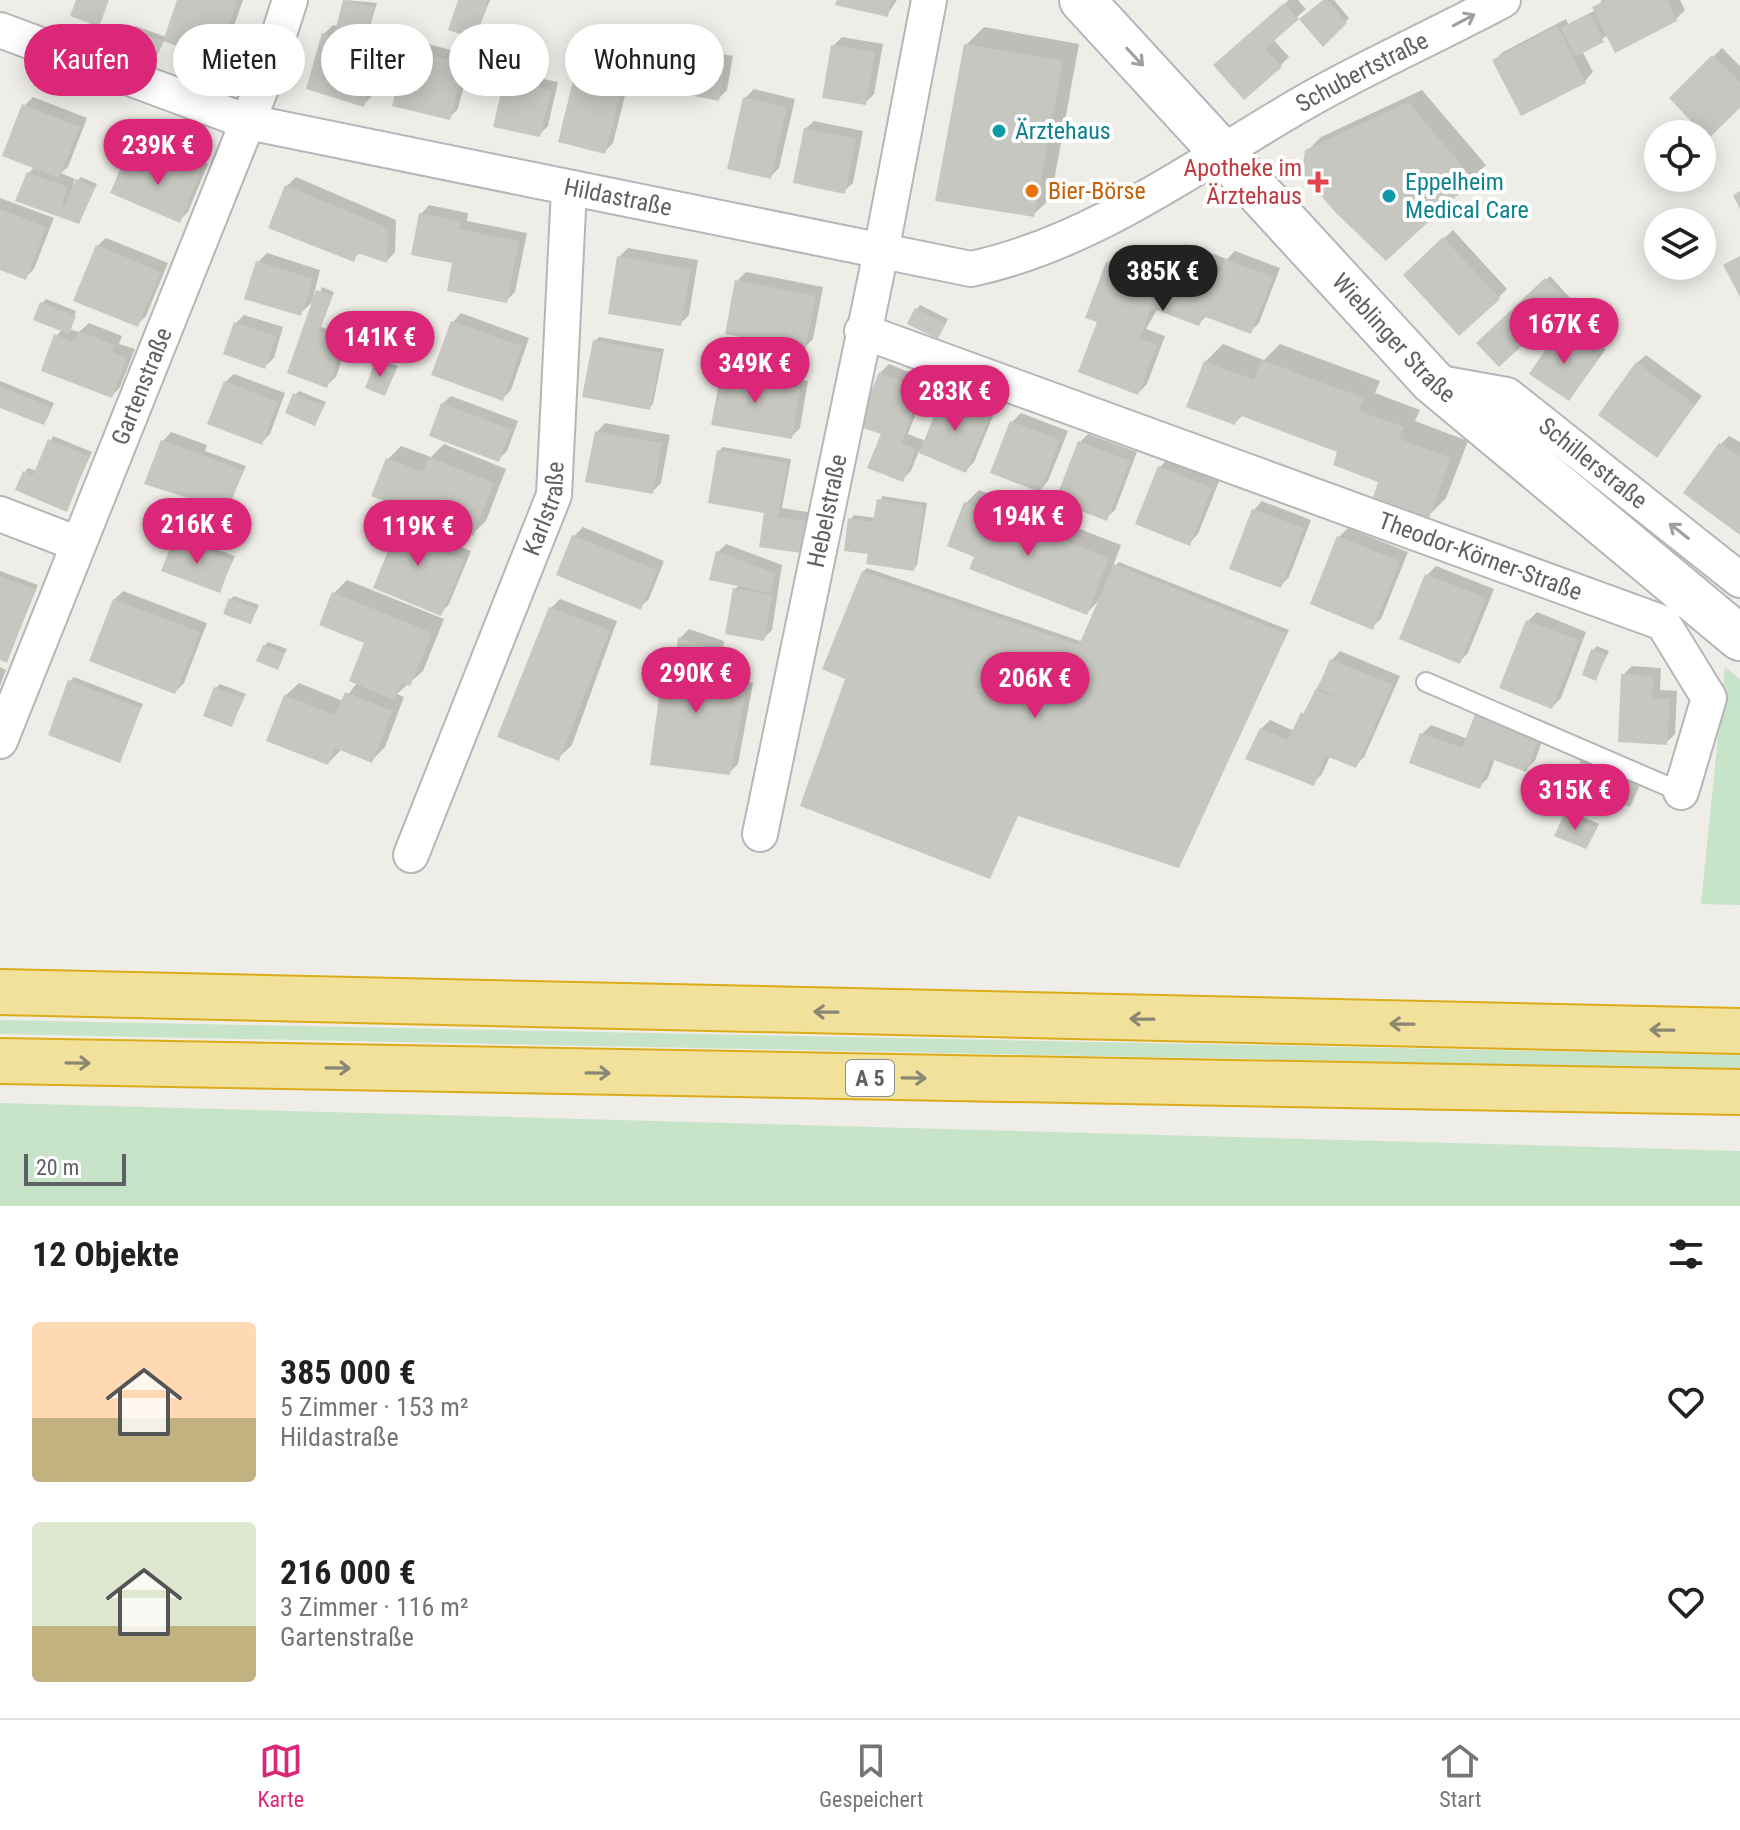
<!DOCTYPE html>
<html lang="de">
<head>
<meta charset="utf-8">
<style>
	body { margin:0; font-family:"Roboto Condensed",sans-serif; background:#f6f6f6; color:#202124; height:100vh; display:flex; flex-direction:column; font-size:30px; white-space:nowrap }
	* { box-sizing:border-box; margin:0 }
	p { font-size:26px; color:#757577 }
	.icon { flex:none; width:44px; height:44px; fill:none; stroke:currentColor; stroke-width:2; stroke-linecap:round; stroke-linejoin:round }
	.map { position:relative; height:1206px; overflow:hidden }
	.drawer { display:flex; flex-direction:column; background:#fff; flex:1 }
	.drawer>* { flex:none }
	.banner { position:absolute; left:24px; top:24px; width:800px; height:72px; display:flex; gap:16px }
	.buttons { position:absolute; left:1644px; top:120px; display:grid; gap:16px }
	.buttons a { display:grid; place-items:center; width:72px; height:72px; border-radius:50%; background:#fff; box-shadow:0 4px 20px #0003; font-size:40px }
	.scale { position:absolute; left:24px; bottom:20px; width:102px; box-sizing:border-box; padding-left:8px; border:4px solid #5e6165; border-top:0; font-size:22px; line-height:28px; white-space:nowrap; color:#5e6165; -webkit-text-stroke:6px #fff; paint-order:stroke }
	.price { position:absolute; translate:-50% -68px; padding:0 18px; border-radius:28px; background:#db2777; color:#fff; font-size:26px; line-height:52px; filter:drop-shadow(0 2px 4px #0008) }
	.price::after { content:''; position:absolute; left:50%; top:48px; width:24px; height:18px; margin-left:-12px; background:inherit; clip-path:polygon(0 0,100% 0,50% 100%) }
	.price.active { background:#222; color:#fff }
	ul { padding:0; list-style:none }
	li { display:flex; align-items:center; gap:24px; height:200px; padding:0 32px }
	li span { display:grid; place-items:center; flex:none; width:224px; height:160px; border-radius:8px; color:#555 }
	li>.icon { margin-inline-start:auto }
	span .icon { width:96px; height:96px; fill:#fffc; stroke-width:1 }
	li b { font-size:34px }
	h2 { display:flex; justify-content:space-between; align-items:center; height:96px; padding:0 32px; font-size:34px }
	.tag { padding:0 28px; border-radius:36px; background:#fff; box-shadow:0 4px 20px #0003; font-size:28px; line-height:72px }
	.tag.active { background:#db2777; color:#fff }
	.tab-bar { display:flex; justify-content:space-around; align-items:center; height:112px; border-top:2px solid #e0e0e0; background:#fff; font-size:22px; color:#757577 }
	.tab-bar a { display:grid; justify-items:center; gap:4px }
	.tab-bar .active { color:#db2777 }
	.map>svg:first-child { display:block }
</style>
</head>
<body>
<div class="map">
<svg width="1740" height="1206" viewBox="0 0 1740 1206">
	<rect width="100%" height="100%" fill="#efede7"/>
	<path fill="#c7e3c8" d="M1725,667l15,12v226l-39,-1z
		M0,1020l1740,35v14l-1740,-35z
		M0,1103l1740,48v55h-1740z"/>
	<path fill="#0003" d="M179,0h64l-17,49 -9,8 -52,-18 -9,18 -24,-27 4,-4 30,11z
		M345,0l32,3 -10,32 21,6 -16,55 -9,9 -39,-71 9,-9 5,2z
		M460,0h30l-15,37z
		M839,0h58l-10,15z
		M1289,0h9l8,9 -33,30 16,18 -9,9 -55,-9z
		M1325,0h9l15,18 -26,26z
		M1602,0h78l5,10 -9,9 -60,31 -8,-15 -26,16 11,21 -8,9 -90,-21 8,-8 63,-33 2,5 28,-14z
		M984,27l95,17 -28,154 -18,17 -67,-170z
		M480,37l26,7 -7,27 -4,4 -27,-6 -10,40 -9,9 -41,-68 9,-9 56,15z
		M842,37l41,7 -9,50 -9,9 -32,-57z
		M521,44l25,5 -7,29 19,4 -10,44 -9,9 -26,-83z
		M691,48l42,8 -6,34 -9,9 -36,-43z
		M1722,48l18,18v39l-68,-7z
		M588,52l45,12 -20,79 -9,9 -24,-91z
		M754,89l41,10 -16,69 -9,9 -25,-79z
		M1422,90l64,75 -100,93 -79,-107 14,-14z
		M33,97l54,21 -19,49 -7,6 14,6 -2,6 8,-8 16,7 -18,38 -19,-8 -31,-41 6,-7 -11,-60z
		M814,121l49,10 -10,52 -9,8 -39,-62z
		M163,145l45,19 -20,48 -9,9 -55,-55 8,-9 18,7z
		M296,177l100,43 -1,32 -8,9 -26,-9 -8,7 -83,-32 17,-41z
		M0,198l54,20 -20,51 -9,9 -25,-10z
		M429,205l39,8 -1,8 60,12 -12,59 -9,9 -52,-40 -33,-47z
		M1453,230l54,59 -9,9 -84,-32z
		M106,238l62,25 -22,53 -9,9 -40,-79z
		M1186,244l41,15 8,-8 45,17 -21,55 -9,9 -43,-17 -8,9 -41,-16 -12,21 19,7 -18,48 -9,9 -39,-72 9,-58 13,-13 47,18 4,-11z
		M628,248l70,12 -9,55 -9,9 -61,-67z
		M267,253l53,17 -8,32 -12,12 -42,-52z
		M746,272l77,15 -10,52 -9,9 -67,-67z
		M1550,276l20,22 -71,67 -20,-22z
		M322,287l12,5 -13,35 20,7 -3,8 9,3 -11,32 -9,8 -38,-13z
		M46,299l30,12 -7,18 10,3 10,-9 33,13 -3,8 16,5 -15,38 -8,9 -56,-60 7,-7 -21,-26z
		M920,305l28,14 -10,18 -21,-28z
		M461,313l68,25 -18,52 -9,9 -49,-77z
		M244,315l39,12 -9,31 -9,8 -29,-43z
		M1569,323l37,26 -37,50 -9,-67z
		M599,337l65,12 -11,55 -4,4 -54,-67z
		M1223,344l41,16 16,-16 100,37 -5,12 45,17 -5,11 53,20 -22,57 -17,17 -89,-64 -97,-36 -8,8 -30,-61z
		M1646,355l56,41 -46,60 -19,-93z
		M756,358l15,3 -2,13 39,7 -8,47 -9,9 -68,-64 9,-9 15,3z
		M381,360l17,6 -13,27 -8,-30z
		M889,364l40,16 -21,54 18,7 19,-46 9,-9 44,18 -24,58 -8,8 -47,-19 -8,20 -9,8 -19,-46 -3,-60z
		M234,374l51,19 -15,41 -9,9 -36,-61z
		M0,381l54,22 -7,16 -4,4 -43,-17z
		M299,391l27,11 -11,21 -20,-28z
		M451,396l67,25 -11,30 -9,9 -56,-56z
		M1021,413l47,18 -20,50 -8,9 -28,-68z
		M605,423l65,12 -9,48 -9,9 -55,-60z
		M171,432l36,13 -2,6 41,15 -19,43 -80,-26 16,-42z
		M1088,434l49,18 -22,58 -9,8 -26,-76z
		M53,436l39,16 -26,57 -41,-37 3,-4 9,3z
		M1729,436l11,6v90l-19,-88z
		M444,444l62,25 -20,52 -14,13 -31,-12 -6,15 36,14 -22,53 -8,9 -36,-98 6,-6 -23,-50 13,-13 30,11z
		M723,447l68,12 -9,49 31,5 -4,30 -9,8 -81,-100z
		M1168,459l52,20 -22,55 -9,9 -30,-75z
		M979,490l142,55 -9,24 7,-7 170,68 -110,235 -160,-51 -30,62 -142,-198 16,-106 4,-4 216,74 18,-44 -14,15 -121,-110z
		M882,496l45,7 -10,62 -4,4 -43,-17 -20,-33 4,-4 22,3z
		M1262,501l49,19 -22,57 -9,9 -26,-76z
		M583,527l81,34 -15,38 -9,8 -66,-71z
		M1348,528l60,24 -27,67 -9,8 -33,-90z
		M180,536l55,20 -16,35 -43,-52z
		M726,544l56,21 -10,65 -9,9 -28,-50 4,-4 -21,-33z
		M1436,566l58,23 -26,64 -8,8 -33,-86z
		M0,571l38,14 -31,76 -7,-3z
		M347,580l97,39 -21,52 -26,23 7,3 -19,50 -13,13 -31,-10 -13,13 -43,-67 14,-13 44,18 14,-18 10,-41 -33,-49z
		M123,591l84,32 -23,60 -9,9 -61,-92z
		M234,596l25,9 -8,17 -21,-22z
		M560,599l57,22 -45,124 -14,13 -7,-150z
		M1537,612l49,20 -25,66 -9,9 -50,-20 26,-66z
		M689,629l35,12 -4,31 33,11 -15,81 -9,9 -65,-99 13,-8 3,-28z
		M268,642l19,7 -9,18 -14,-21z
		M1597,646l12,5 -13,27 -3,-28z
		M1340,651l60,25 -36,81 -9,9 -25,-10 -8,18 -9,9 -52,-54 9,-9 24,11 38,-71z
		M1632,666l29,2 -1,22 17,1 -2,43 -9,9 -43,-68z
		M0,667l6,3 -6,16z
		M74,677l69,27 -24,56 -49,-79z
		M220,684l26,10 -14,30 -16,-36z
		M1485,706l61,24 -11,31 -9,8 -31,-11 -7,20 -9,9 -67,-25 10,-28 9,-9 37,14 9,-24z
		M1570,811l29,13 -10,19 -23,-28z"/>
	<path fill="#c7c7c1" d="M76,0h33l-10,27 -29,-11z
		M177,0h61l-21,60 -54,-19 -7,18 -32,-11 6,-19 33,12z
		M343,0l31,7 -9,32 -30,-8z
		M458,0h30l-12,39 -28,-9z
		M837,0h54l-3,17 -53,-12z
		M1323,0h4l20,23 -24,24 -24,-28z
		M1606,0h61l10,21 -62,32 -23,-46z
		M1284,3l15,16 -34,30 17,18 -38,33 -31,-35z
		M1590,13l14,29 -29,15 -14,-29z
		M1557,26l29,57 -65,33 -29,-56z
		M322,33l59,17 -17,57 -58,-18z
		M475,40l28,7 -8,30 -28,-7z
		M964,44l99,17 -29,156 -99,-16z
		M831,45l44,7 -9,53 -44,-7z
		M406,49l58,15 -14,56 -58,-14z
		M511,51l27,7 -6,28 19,5 -11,46 -47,-10z
		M680,55l45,9 -6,37 -46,-9z
		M1712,55l28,28v25l-32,31 -39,-41z
		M578,60l48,12 -21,82 -47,-12z
		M743,97l44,10 -16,72 -44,-10z
		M1408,102l66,78 -88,81 -51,-49 -33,-39 3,-23z
		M22,104l58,23 -21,51 -57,-22z
		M804,128l52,11 -11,55 -52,-11z
		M152,153l48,20 -20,50 -70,-30 12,-28 22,9z
		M27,172l40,15 -7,29 16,-37 19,9 -16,36 -64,-23z
		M285,185l103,43 -1,35 -30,-10 -3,9 -86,-34z
		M1740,191v18l-7,-14z
		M0,209l46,18 -20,53 -26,-10z
		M419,213l41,8 -1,8 60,12 -12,62 -60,-12 5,-28 -41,-8z
		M1443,237l57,62 -41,37 -56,-61z
		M96,245l65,27 -23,55 -65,-26z
		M617,256l74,13 -10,57 -73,-12z
		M1171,256l48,18 6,-15 48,18 -22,57 -48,-18 -4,10 -48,-18 -11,30 17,7 -19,50 -60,-23 19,-50 -12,-4 21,-56 54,21z
		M1740,256v41l-17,-32z
		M256,261l57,18 -12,37 -57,-17z
		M1545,278l23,25 -69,64 -23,-24z
		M735,280l81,16 -11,54 -80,-16z
		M316,290l16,5 -13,36 20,7 -5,14 6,2 -13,34 -40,-15z
		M40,302l36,14 -7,18 -36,-14z
		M915,308l31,15 -8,16 -31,-15z
		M451,321l71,25 -19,55 -72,-26z
		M234,322l42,14 -11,33 -42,-15z
		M1559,330l40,28 -30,43 -40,-27z
		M78,331l37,14 -3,7 15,6 -15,40 -71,-27 13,-37 20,8z
		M593,340l68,13 -11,57 -68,-13z
		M1261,360l103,38 -5,13 45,16 -5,12 52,19 -22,60 -56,-21 5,-15 -45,-17 4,-13 -98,-37 -4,10 -49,-18 18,-46 50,19z
		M375,362l21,8 -11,26 -20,-8z
		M1636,362l59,43 -38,53 -59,-43z
		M745,366l18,3 -1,13 38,7 -8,50 -81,-14 10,-53 23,4z
		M879,372l43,17 -21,54 15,6 -13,33 -36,-14 14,-34 -24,-8z
		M224,381l54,21 -16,43 -55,-21z
		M0,386l51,21 -7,18 -44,-17z
		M293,393l31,13 -9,20 -30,-13z
		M943,394l48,19 -25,60 -47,-20z
		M441,403l70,26 -12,33 -70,-26z
		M1010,421l50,19 -20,52 -50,-19z
		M595,431l67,12 -9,51 -68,-12z
		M48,439l41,17 -22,56 -52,-22 8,-19 10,4z
		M161,440l82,30 -15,41 -84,-27z
		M1078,441l52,20 -23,60 -52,-20z
		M1719,443l21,13v79l-57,-42z
		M717,450l71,13 -10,54 28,4 -5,32 -42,-6 5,-34 -56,-10z
		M429,457l65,26 -21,53 -102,-40 15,-38 37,14z
		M1158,466l54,22 -22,58 -55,-22z
		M877,499l47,7 -10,65 -48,-7 2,-10 -24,-3 4,-33 25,4z
		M964,502l145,56 -22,57 -118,-46 5,-12 -27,-11z
		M1252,509l52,19 -23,60 -52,-19z
		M403,514l32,13 -8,19 37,14 -23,56 -68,-28z
		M572,535l85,35 -16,40 -85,-35z
		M1337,536l63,25 -27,69 -63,-26z
		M174,538l58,22 -12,33 -59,-22z
		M716,551l59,22 -4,20 -62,-13z
		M1114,564l173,70 -108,234 -161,-52 -28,63 -190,-73 45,-127 -23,-10 40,-98 217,74z
		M1425,574l61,24 -26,66 -61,-25z
		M0,576l35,13 -28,74 -7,-3z
		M733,588l39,7 -8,46 -39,-7z
		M332,592l100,41 -22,53 -9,-3 -7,17 -45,-19 15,-38 -45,-18z
		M229,598l27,10 -5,16 -28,-10z
		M113,599l87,33 -25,62 -86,-33z
		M549,607l61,23 -51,131 -62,-24z
		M1526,620l53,20 -27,69 -53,-21z
		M678,637l38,13 -4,30 34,12 -16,83 -80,-10 12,-92 12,1z
		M263,645l22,8 -7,17 -22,-9z
		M1591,649l15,6 -10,26 -14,-6z
		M1330,659l63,26 -37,83 -30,-12 -12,30 -69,-27 15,-31 28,12 13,-28 4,2 10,-25 37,14 -34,-15z
		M1621,674l32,2 -1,22 18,1 -3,46 -49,-3z
		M68,680l73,28 -21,55 -72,-28z
		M214,687l29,11 -11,29 -29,-11z
		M345,692l47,19 -20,52 -37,-15 -7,17 -62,-24 18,-46 51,20z
		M1475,714l64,25 -13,33 -35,-13 -11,30 -71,-26 11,-30 42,15z
		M1583,755l59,26 -12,26 -60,-22z
		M1564,814l33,14 -11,21 -32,-13z"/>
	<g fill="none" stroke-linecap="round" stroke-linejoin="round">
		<defs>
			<path id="lane" d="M1426,682l255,110"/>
			<g id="street">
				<path id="s1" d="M0,30l248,92 723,147c113,-24 212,-94 310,-153 71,-43 149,-77 222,-116"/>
				<path id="s2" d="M862,331l801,292 46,75 -28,94"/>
				<path id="s3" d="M1434,382l73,13 233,185"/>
				<path d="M0,514l78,30"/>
				<path id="s4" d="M0,741l264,-660 26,-81"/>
				<path id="s5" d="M760,834l121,-582 48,-252"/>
				<path id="s6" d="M411,855l143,-360 15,-306"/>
			</g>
			<g id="secondary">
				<path id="s7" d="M1082,0l350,381 308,257"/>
			</g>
			<path id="highway" d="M0,992l1740,39
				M0,1061l1740,31"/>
		</defs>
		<use href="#lane" stroke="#b4b6ba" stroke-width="22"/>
		<use href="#street" stroke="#b4b6ba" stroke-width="38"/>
		<use href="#secondary" stroke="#b3b5ba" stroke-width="48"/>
		<use href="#highway" stroke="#dbab1a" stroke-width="48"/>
		<use href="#lane" stroke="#fff" stroke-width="18"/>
		<use href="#street" stroke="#fff" stroke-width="34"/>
		<use href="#secondary" stroke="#fff" stroke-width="44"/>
		<use href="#highway" stroke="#f1e19b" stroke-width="44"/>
	</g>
	<defs><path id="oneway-shaft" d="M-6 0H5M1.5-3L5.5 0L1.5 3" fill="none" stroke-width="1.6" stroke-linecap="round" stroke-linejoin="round" transform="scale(2)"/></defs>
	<g stroke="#9ea0a3">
		<use href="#oneway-shaft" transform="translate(1464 20) rotate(-28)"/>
		<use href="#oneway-shaft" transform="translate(1135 57) rotate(47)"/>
		<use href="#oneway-shaft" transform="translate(1679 531) rotate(-142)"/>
	</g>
	<g stroke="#8a8775">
		<use href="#oneway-shaft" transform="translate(826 1012) rotate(-179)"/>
		<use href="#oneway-shaft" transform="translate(1142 1019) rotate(-179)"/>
		<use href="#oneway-shaft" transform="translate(1402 1024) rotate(-179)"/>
		<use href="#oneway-shaft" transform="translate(1662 1030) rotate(-179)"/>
		<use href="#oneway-shaft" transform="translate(78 1063) rotate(1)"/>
		<use href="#oneway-shaft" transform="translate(338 1068) rotate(1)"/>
		<use href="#oneway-shaft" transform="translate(598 1073) rotate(1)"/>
		<use href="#oneway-shaft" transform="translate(914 1078) rotate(1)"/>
	</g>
	<g fill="#0f9aa8" stroke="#fff" stroke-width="3">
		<circle cx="999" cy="131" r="8"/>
		<circle cx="1389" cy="196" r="8"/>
	</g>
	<path fill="#e0444e" stroke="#fff" stroke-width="3" d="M1314 170h8v8h8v8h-8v8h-8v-8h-8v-8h8z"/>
	<circle fill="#e8710a" stroke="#fff" stroke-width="3" cx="1032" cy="191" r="8"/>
	<g text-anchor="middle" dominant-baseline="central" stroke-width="8" stroke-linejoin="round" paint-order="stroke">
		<rect fill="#fff" stroke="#8e9093" stroke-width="2" x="846" y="1060" width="48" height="36" rx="6"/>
		<g font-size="22" font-weight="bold" fill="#5e6165">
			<text x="870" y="1078">A 5</text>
		</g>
		<g font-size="24" fill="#5e6165" stroke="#fff">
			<text stroke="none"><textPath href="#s1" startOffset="1442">Schubertstraße</textPath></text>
			<text stroke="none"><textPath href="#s1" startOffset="642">Hildastraße</textPath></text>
			<text stroke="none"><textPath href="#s7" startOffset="460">Wieblinger Straße</textPath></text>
			<text stroke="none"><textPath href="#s4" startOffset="382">Gartenstraße</textPath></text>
			<text stroke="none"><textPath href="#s3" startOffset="184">Schillerstraße</textPath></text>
			<text stroke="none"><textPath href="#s6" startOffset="372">Karlstraße</textPath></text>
			<text stroke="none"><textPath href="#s5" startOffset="330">Hebelstraße</textPath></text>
			<text stroke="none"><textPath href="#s2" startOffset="658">Theodor-Körner-Straße</textPath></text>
		</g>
		<g font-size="24" fill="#0d838f" stroke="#fff" text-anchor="start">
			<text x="1015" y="131">Ärztehaus</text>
			<text x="1405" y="182">Eppelheim<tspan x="1405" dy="28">Medical Care</tspan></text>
		</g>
		<g font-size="24" fill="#be3a42" stroke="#fff" text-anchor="end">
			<text x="1302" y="168">Apotheke im<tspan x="1302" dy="28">Ärztehaus</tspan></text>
		</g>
		<g font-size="24" fill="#c56008" stroke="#fff" text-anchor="start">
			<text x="1048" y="191">Bier-Börse</text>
		</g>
	</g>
</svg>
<div class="buttons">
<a><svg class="icon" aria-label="locate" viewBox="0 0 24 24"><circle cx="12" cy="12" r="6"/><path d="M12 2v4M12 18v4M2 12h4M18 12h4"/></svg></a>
<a><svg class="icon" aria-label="layers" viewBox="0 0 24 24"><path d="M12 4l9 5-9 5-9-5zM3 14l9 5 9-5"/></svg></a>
</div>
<div class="scale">20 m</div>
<b class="price" style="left:158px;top:187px">239K €</b>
<b class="price active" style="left:1163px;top:313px">385K €</b>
<b class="price" style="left:1564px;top:366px">167K €</b>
<b class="price" style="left:380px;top:379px">141K €</b>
<b class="price" style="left:755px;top:405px">349K €</b>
<b class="price" style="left:955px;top:433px">283K €</b>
<b class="price" style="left:1028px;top:558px">194K €</b>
<b class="price" style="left:197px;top:566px">216K €</b>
<b class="price" style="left:418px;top:568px">119K €</b>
<b class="price" style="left:696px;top:715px">290K €</b>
<b class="price" style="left:1035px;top:720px">206K €</b>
<b class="price" style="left:1575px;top:832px">315K €</b>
<div class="banner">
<a class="tag active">Kaufen</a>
<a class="tag">Mieten</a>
<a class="tag">Filter</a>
<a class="tag">Neu</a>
<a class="tag">Wohnung</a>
</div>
</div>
<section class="drawer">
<h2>12 Objekte<svg class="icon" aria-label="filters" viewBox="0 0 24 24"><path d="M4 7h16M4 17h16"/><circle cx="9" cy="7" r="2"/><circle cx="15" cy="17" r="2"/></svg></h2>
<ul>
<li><span style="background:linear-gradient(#ffd9b3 60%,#c2b280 0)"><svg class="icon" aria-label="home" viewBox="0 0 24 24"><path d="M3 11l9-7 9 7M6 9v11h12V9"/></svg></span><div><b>385 000 €</b><p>5 Zimmer · 153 m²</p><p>Hildastraße</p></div><svg class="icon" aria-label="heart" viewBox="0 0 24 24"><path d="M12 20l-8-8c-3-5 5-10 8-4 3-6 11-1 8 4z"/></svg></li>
<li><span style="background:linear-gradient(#dfe7d0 65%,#c2b280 0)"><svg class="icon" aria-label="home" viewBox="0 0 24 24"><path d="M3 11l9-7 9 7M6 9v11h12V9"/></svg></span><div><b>216 000 €</b><p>3 Zimmer · 116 m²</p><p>Gartenstraße</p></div><svg class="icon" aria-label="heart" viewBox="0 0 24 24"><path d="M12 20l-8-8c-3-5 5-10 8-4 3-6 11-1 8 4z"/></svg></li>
</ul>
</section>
<nav class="tab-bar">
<a class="active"><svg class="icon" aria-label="map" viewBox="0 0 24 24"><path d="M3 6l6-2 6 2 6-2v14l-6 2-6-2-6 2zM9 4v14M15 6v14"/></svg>Karte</a>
<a><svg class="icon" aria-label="saved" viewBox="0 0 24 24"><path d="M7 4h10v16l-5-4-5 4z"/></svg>Gespeichert</a>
<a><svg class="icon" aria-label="home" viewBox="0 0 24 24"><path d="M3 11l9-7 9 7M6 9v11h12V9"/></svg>Start</a>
</nav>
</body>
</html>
